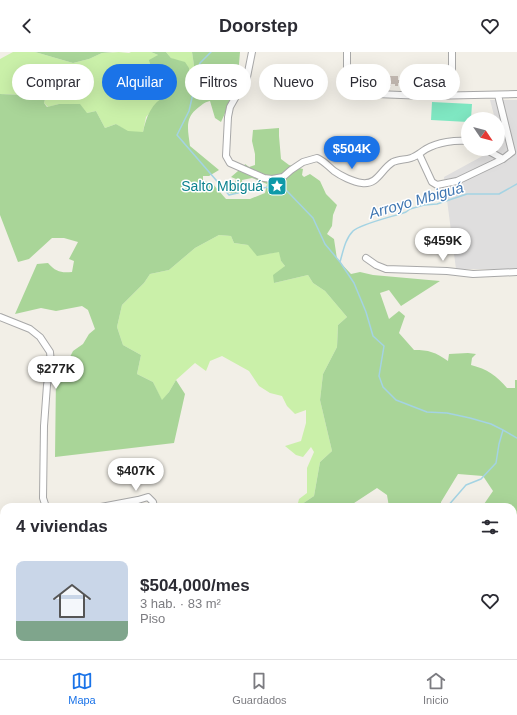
<!DOCTYPE html>
<html lang="es">
<head>
<meta charset="utf-8">
<style>
	body { margin:0; font-family:Helvetica,sans-serif; background:#f2f2f3; color:#2b2b33; height:100vh; display:flex; flex-direction:column; font-size:15px; white-space:nowrap }
	* { box-sizing:border-box; margin:0 }
	p { font-size:13px; color:#7c7c81 }
	.icon { flex:none; width:22px; height:22px; fill:none; stroke:currentColor; stroke-width:2; stroke-linecap:round; stroke-linejoin:round }
	.map { position:relative; flex:1; overflow:hidden }
	.details { position:absolute; left:0px; top:451px; width:517px; height:156px; display:flex; flex-direction:column; background:#fff; border-radius:12px 12px 0 0; box-shadow:0 4px 16px #0002 }
	.details>* { flex:none }
	.hud { position:absolute; left:12px; top:12px; width:493px; height:36px; display:flex; gap:8px }
	.needle { width:26px; rotate:125deg }
	.buttons { position:absolute; left:461px; top:60px; display:grid; gap:8px }
	.buttons a { display:grid; place-items:center; width:44px; height:44px; border-radius:50%; background:#fff; box-shadow:0 4px 16px #0002; font-size:20px }
	.price { position:absolute; translate:-50% -34px; padding:0 9px; border-radius:14px; background:#fff; color:#222; font-size:13px; line-height:26px; filter:drop-shadow(0 1px 2px #0008) }
	.price::after { content:''; position:absolute; left:50%; top:24px; width:12px; height:9px; margin-left:-6px; background:inherit; clip-path:polygon(0 0,100% 0,50% 100%) }
	.price.on { background:#1a73e8; color:#fff }
	ul { padding:0; list-style:none }
	li { display:flex; align-items:center; gap:12px; height:100px; padding:0 16px }
	li+li { border-top:1px solid #e1e1e2 }
	li span { display:grid; place-items:center; flex:none; width:112px; height:80px; border-radius:8px; color:#555 }
	li>.icon { margin-inline-start:auto }
	span .icon { width:48px; height:48px; fill:#fffc; stroke-width:1 }
	li b { font-size:17px }
	h2 { display:flex; justify-content:space-between; align-items:center; height:48px; padding:0 16px; font-size:17px }
	.pill { padding:0 14px; border-radius:18px; background:#fff; box-shadow:0 4px 16px #0002; font-size:14px; line-height:36px }
	.pill.on { background:#1a73e8; color:#fff }
	header { display:flex; justify-content:space-between; align-items:center; height:52px; padding:0 16px; background:#fff; font-size:18px; font-weight:700 }
	.tab-bar { display:flex; justify-content:space-around; align-items:center; height:56px; border-top:1px solid #e1e1e2; background:#fff; font-size:11px; color:#7c7c81 }
	.tab-bar a { display:grid; justify-items:center; gap:2px }
	.tab-bar .on { color:#1a73e8 }
	.map>svg:first-child { display:block }
</style>
</head>
<body>
<header><svg class="icon" aria-label="back" viewBox="0 0 24 24"><path d="M15 5l-7 7 7 7"/></svg>Doorstep<svg class="icon" aria-label="heart" viewBox="0 0 24 24"><path d="M12 20l-8-8c-3-5 5-10 8-4 3-6 11-1 8 4z"/></svg></header>
<div class="map">
<svg width="517" height="607" viewBox="0 0 517 607">
	<rect width="100%" height="100%" fill="#f2efe7"/>
	<path fill="#dfdede" d="M490,48h27v169h-61l-12,-92 57,-31 -3,-14v-13h-3z"/>
	<path fill="#eff2d1" d="M4,512v91h126l-6,4h-124v-94z"/>
	<path fill="#caf0a9" d="M13,0h22l38,11 16,-4 13,-6 17,-1 10,1 2,-1h20l7,3 -7,14 11,16 4,11 -20,21 -3,15h-15l-12,-8 -11,4 -9,-17 -9,2 -28,-9 -11,3 -4,-4 3,-11 -22,3 -25,-1v-35z
		M166,0h26l4,27 -7,3v-14l-18,-10z
		M219,183l12,1 3,7 14,2 20,9 12,-3 1,10 4,5 -11,17 34,-8 5,8 12,8 22,26 -9,8 -1,22 -14,27 -3,26 12,51 -12,11 -6,34 -12,8 -2,3h-3l2,-8 8,-6v-25l7,-16 -3,-5 -8,10 -7,-2 -11,-9 16,-5 5,-18v-13l-11,4 -8,-8 -5,-10 -12,-3 -11,-7 -10,-15 -27,-15 -12,5 -4,10 -11,-8 -19,17 -7,12 -7,9 -9,-19 -16,-8 4,-19 -18,-10 -6,-18 5,-22 22,-22 6,-9 19,-4 26,-22z"/>
	<path fill="#a9d598" d="M35,0h78l-11,1 -13,6 -16,4z
		M151,0h15l5,6 14,4 4,6v14l7,-3 -4,-27h48l-3,35 -16,35 -6,-4 -5,-17c-5,1 -7,3 -11,6 -15,11 -11,22 -9,39l29,24 -10,6h-6v5l9,2 14,16h24l15,-6 2,-9 -15,-6 -10,2 1,10 -6,4 -8,-1 -4,-6 6,-6 4,3 1,-5 -5,-2 7,-6 5,-2 2,-5 4,3 6,-2v-11l-3,-13 1,-11 26,-2v8l2,23 8,6 14,4 -1,6 2,2 6,-3 10,7 6,13 11,11 -4,10 -1,11 -5,8 7,5 3,20 14,15 9,-2 13,3 67,6 -39,25 -12,-16 -9,3 9,26 10,-8 6,5 -6,17 15,17c15,0 21,2 34,11l1,-7 19,-1 8,1 -4,4 -1,7c16,4 26,11 36,23h8v-8h2v137l-4,-6v-4h-31l11,-16 -10,-15 -25,-2 -17,28v5h-52l-2,-12 -10,-7 -29,19h-48l2,-3 12,-8 6,-34 12,-11 -12,-51 3,-26 14,-27 1,-22 9,-8 -22,-26 -12,-8 -5,-8 -34,8 -1,-8 12,-9 -4,-5 -2,-9 -22,4 -9,-11 -14,-2 -3,-7 -12,-1 -24,13 -26,22 -19,4 -6,9 -22,22 -5,22 6,18 18,10 -4,19 16,8 9,18 7,-8 7,-12 9,14 -11,49 -119,14 1,-81 6,-3 11,-22 10,-7 6,-10 6,-5 -7,-19 -6,-4 -26,5 -15,-3 -26,6 22,-50 11,-1c8,9 13,10 24,9l2,-11 -5,-2 9,-17 -14,-4h-12l-23,21 -11,3 -18,-47v-121l25,1 22,-3 -3,11 3,4 12,-3h21l7,9 9,-2 9,17 11,-4 12,7 15,1c3,-15 9,-30 23,-36 -5,-13 -14,-23 -17,-36l9,-5z
		M130,603h43v4h-49z"/>
	<path fill="#7fe7c2" d="M432,50l40,2 -1,15h-3v3l-37,-2z"/>
	<g fill="none" stroke-linecap="round" stroke-linejoin="round">
		<path stroke="#a4d3e3" stroke-width="1.5" d="M211,0l-11,11 -11,48 -12,24 52,60 26,-6 22,-3 10,5 26,27 12,26 15,18 14,21 12,29 7,24 11,10 -5,30 4,11 13,13 31,12 20,1 23,5 21,6 12,6 -4,14 -3,19 -15,16 -15,6 -19,22
			M340,210c3,-10 5,-23 13,-31 7,-7 42,-15 53,-19l4,-3 14,-4 13,-1 30,-10h32l18,-10
			M503,378l14,8
			M513,586l4,4
			M339,607l5,-4"/>
	</g>
	<path fill="#c8beb6" d="M389,24h9v4h3v3h-3v3h-3v-2h-4v2h-2v-3h-3v-3h3z
		M406,24h10v3h2v4l-3,-1v3h-2v-1h-4v2h-2l-1,-4h-3v-3h3z
		M370,25h10v3h2v3h-3l1,3h-3v-2h-4v2h-2v-3h-3l-1,-3h3z
		M424,25h9v4h3v3h-3v3h-3v-2h-4v2h-2v-3h-3v-3h3z"/>
	<g fill="none" stroke-linecap="round" stroke-linejoin="round">
		<defs>
			<path id="minor" d="M252,0l-5,25 -17,30 -2,10 -2,39 4,7 34,15 8,1 11,-2 8,-7 12,-8 14,-4c7,3 11,8 17,13 7,5 19,11 28,12 16,2 19,-14 31,-21 6,-3 12,-2 18,-4 6,-2 10,-6 15,-9 12,-7 29,-9 42,-8
				M347,0v37l4,4 75,3 91,-2
				M452,43v-43
				M498,43l14,57
				M485,97l18,10 9,-7
				M419,102l13,28 5,3 20,-4 46,-22
				M366,206l10,7 10,4 61,2 26,3 44,-2
				M0,265l30,12 10,8 10,15 1,11 -4,22 -3,41 -1,72 3,9
				M101,455l37,-7 10,-3 5,5 1,5
				M178,603l1,4"/>
		</defs>
		<use href="#minor" stroke="#a8a8a8" stroke-width="8"/>
		<path stroke="#ff7e6b" stroke-width="1" stroke-dasharray="2 2" stroke-linecap="butt" d="M122,607l6,-4"/>
		<use href="#minor" stroke="#fff" stroke-width="6"/>
	</g>
	<defs>
		<symbol id="sight-square" viewBox="-11 -11 22 22"><rect x="-9" y="-9" width="18" height="18" rx="4" fill="#0f9aa8" stroke="#fff"/><path d="M0-6L1.8-2.2L6-1.7L2.9 1.2L3.7 5.4L0 3.3L-3.7 5.4L-2.9 1.2L-6-1.7L-1.8-2.2Z" fill="#fff"/></symbol>
	</defs>
	<g fill-rule="evenodd">
		<use href="#sight-square" x="266" y="123" width="22" height="22"/>
	</g>
	<g text-anchor="middle" dominant-baseline="central" stroke-width="3" stroke-linejoin="round" paint-order="stroke">
		<g font-size="14" fill="#0d838f" stroke="#fff" text-anchor="end">
			<text x="263" y="134">Salto Mbiguá</text>
		</g>
		<g font-size="15" font-style="italic" fill="#4077b2" stroke="#fff">
			<text transform="translate(416 148) rotate(-16)">Arroyo Mbiguá</text>
		</g>
	</g>
</svg>
<div class="buttons">
<a><svg class="needle" viewBox="-14 -14 28 28"><path d="M0-13l5 13h-10z" fill="#e53935"/><path d="M0 13l5-13h-10z" fill="#7c7c81"/></svg></a>
</div>
<b class="price on" style="left:352px;top:118px">$504K</b>
<b class="price" style="left:443px;top:210px">$459K</b>
<b class="price" style="left:56px;top:338px">$277K</b>
<b class="price" style="left:136px;top:440px">$407K</b>
<div class="hud">
<a class="pill">Comprar</a>
<a class="pill on">Alquilar</a>
<a class="pill">Filtros</a>
<a class="pill">Nuevo</a>
<a class="pill">Piso</a>
<a class="pill">Casa</a>
</div>
<section class="details">
<h2>4 viviendas<svg class="icon" aria-label="filters" viewBox="0 0 24 24"><path d="M4 7h16M4 17h16"/><circle cx="9" cy="7" r="2"/><circle cx="15" cy="17" r="2"/></svg></h2>
<ul>
<li><span style="background:linear-gradient(#c9d6e8 75%,#7fa58c 0)"><svg class="icon" aria-label="home" viewBox="0 0 24 24"><path d="M3 11l9-7 9 7M6 9v11h12V9"/></svg></span><div><b>$504,000/mes</b><p>3 hab. · 83 m²</p><p>Piso</p></div><svg class="icon" aria-label="heart" viewBox="0 0 24 24"><path d="M12 20l-8-8c-3-5 5-10 8-4 3-6 11-1 8 4z"/></svg></li>
</ul>
</section>
</div>
<nav class="tab-bar">
<a class="on"><svg class="icon" aria-label="map" viewBox="0 0 24 24"><path d="M3 6l6-2 6 2 6-2v14l-6 2-6-2-6 2zM9 4v14M15 6v14"/></svg>Mapa</a>
<a><svg class="icon" aria-label="saved" viewBox="0 0 24 24"><path d="M7 4h10v16l-5-4-5 4z"/></svg>Guardados</a>
<a><svg class="icon" aria-label="home" viewBox="0 0 24 24"><path d="M3 11l9-7 9 7M6 9v11h12V9"/></svg>Inicio</a>
</nav>
</body>
</html>
